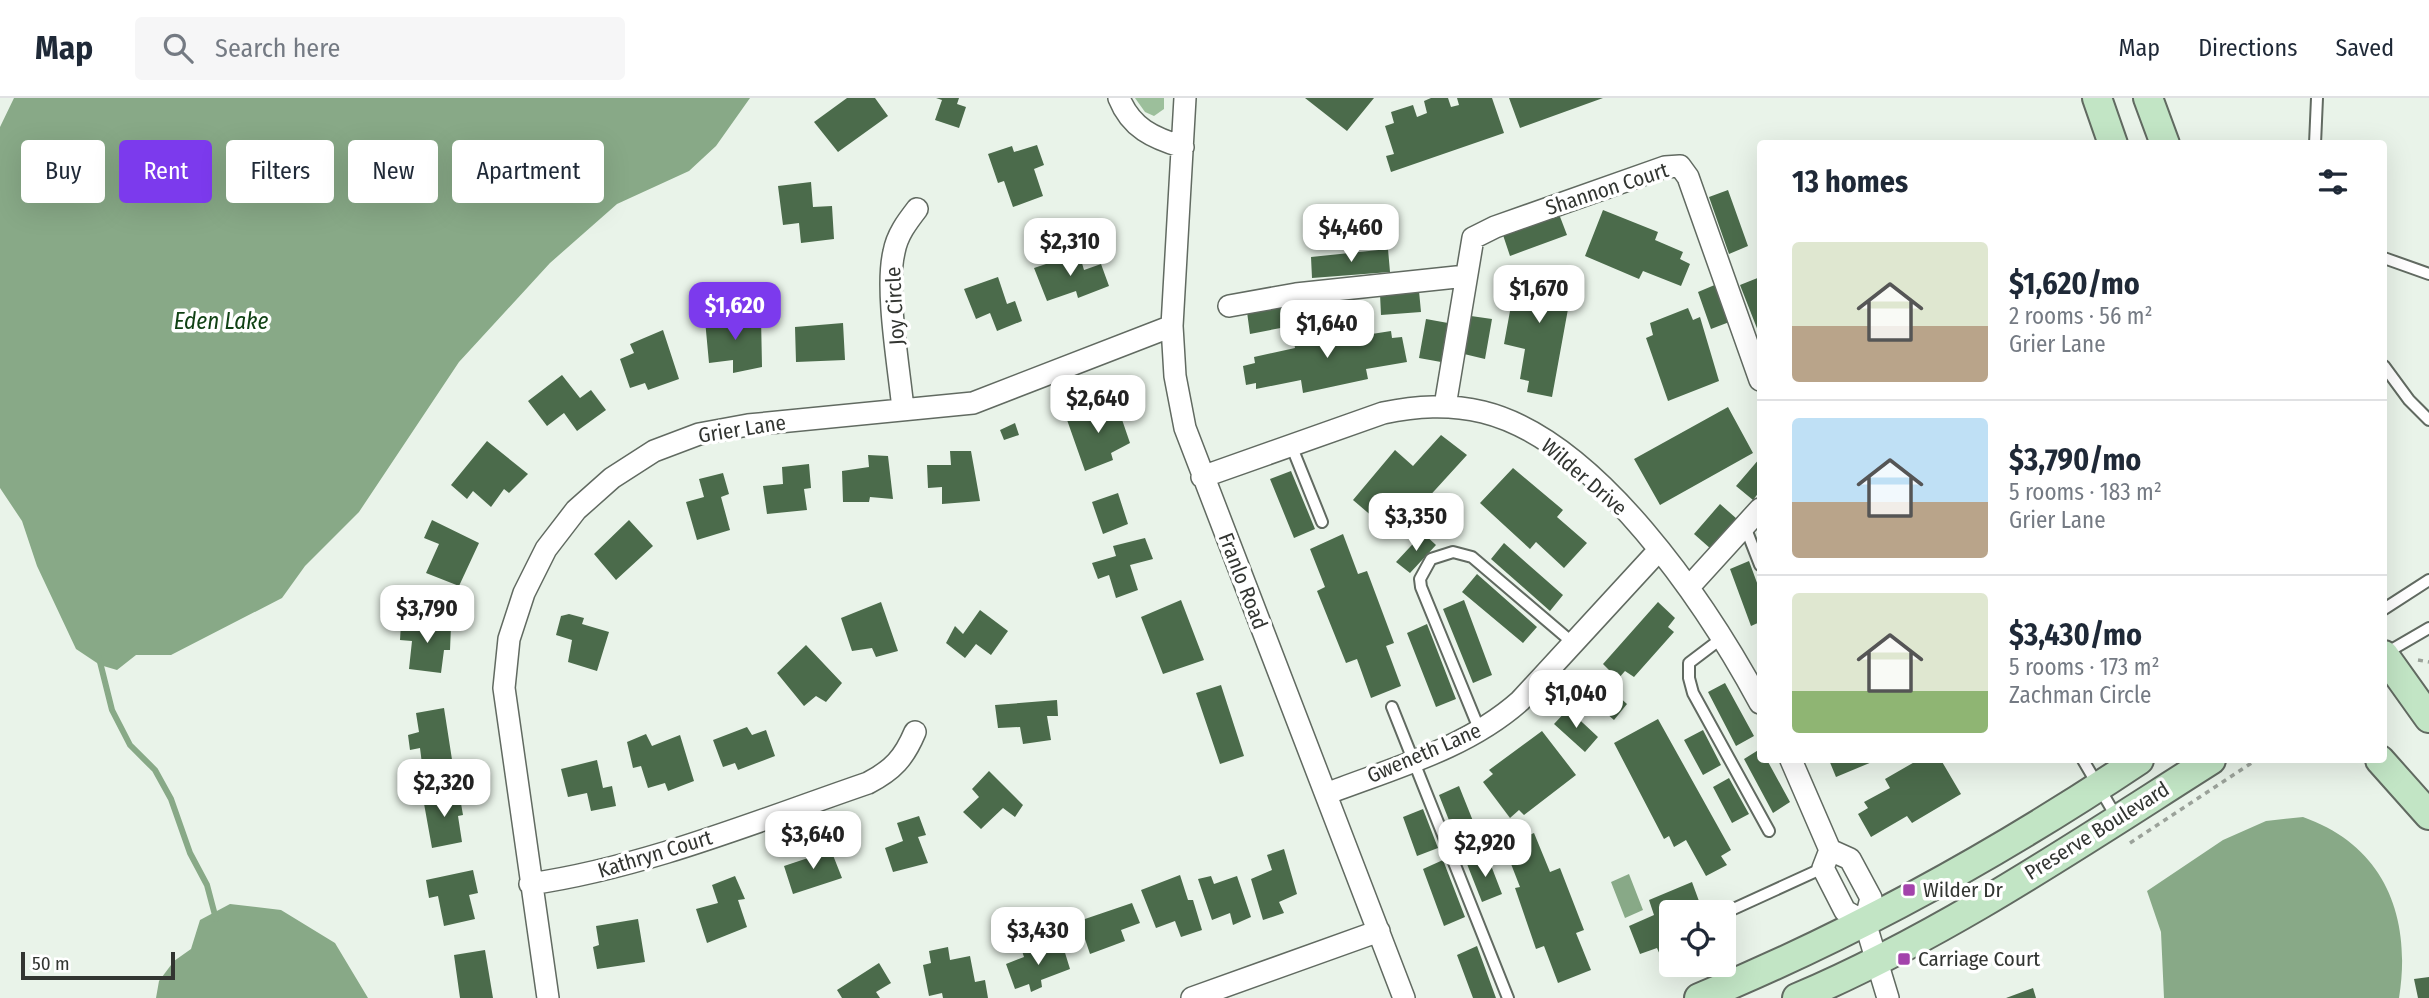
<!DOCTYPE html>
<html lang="en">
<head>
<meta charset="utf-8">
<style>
	body { margin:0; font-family:"Fira Sans Condensed",sans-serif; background:#f6f6f7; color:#1f2937; height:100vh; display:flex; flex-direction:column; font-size:26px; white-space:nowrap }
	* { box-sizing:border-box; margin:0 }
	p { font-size:23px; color:#747a83 }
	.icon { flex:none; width:38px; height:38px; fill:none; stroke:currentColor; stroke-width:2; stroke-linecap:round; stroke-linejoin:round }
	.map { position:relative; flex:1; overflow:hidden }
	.side { position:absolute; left:1757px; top:42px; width:630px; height:623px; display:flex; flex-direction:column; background:#fff; border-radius:7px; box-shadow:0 7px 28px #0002 }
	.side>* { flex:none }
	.top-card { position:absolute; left:21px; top:42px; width:665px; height:63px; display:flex; gap:14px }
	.tools { position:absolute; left:1659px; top:802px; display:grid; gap:14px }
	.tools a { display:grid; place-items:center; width:77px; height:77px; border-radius:7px; background:#fff; box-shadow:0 7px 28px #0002; font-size:35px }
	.scale { position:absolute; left:21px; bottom:18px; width:154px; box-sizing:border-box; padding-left:7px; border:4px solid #323531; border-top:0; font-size:19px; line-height:24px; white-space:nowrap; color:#323531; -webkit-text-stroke:5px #fff; paint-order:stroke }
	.price { position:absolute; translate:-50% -60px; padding:0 16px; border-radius:14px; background:#fff; color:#222; font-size:23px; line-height:46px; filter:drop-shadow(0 2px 4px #0008) }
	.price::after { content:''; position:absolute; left:50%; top:42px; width:21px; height:16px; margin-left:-10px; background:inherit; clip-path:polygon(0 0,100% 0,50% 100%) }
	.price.active { background:#7c3aed; color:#fff }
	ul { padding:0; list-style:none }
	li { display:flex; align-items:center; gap:21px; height:175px; padding:0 35px }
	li+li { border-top:2px solid #e0e1e3 }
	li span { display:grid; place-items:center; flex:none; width:196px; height:140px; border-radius:7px; color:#555 }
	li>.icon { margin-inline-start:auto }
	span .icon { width:84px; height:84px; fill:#fffc; stroke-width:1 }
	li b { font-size:30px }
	h2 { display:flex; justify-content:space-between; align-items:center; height:84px; padding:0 35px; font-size:30px }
	.chip { padding:0 24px; border-radius:7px; background:#fff; box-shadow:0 7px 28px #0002; font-size:24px; line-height:63px }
	.chip.active { background:#7c3aed; color:#fff }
	header { display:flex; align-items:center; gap:42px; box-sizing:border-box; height:98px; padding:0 35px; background:#fff; border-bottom:2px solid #e0e1e3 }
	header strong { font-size:33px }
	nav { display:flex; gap:38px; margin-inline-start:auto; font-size:24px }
	.search { width:490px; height:63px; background:#f6f6f7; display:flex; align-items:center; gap:18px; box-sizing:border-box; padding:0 24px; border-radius:7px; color:#747a83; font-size:26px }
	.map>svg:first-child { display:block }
</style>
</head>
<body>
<header>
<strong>Map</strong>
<div class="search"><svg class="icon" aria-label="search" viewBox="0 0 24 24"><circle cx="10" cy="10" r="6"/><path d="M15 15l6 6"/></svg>Search here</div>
<nav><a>Map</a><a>Directions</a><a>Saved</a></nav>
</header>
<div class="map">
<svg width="2429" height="900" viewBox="0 0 2429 900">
	<rect width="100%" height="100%" fill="#e9f3e9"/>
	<path fill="#9cbf9b" d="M1135,0h29v11l-10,7 -9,-4z"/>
	<path fill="#88a987" d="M14,0h736l-34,48 -27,25 -72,33 -67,59 -91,99 -100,150 -54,54 -23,32 -111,57h-35l-19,15 -17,-5 -24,-16 -39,-83 -15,-45 -22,-33v-361z
		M2303,719c82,29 109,100 96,181h-235l-3,-66 -14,-41 76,-51 43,-19z
		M1629,776l14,36 -18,8 -14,-36z
		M230,806l51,6 54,33 33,55h-212l3,-17 15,-20 17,-12 9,-29z"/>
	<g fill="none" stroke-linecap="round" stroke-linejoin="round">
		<path stroke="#88a987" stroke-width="6" d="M99,560l13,52 18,35 25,25 16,29 19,54 17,32 9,34"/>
	</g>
	<path fill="#4b6b4b" d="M847,0h28l13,18 -50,36 -24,-30z
		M936,0h23l-2,6 9,3 -7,21 -24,-8 7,-20z
		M1305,0h69l-27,33z
		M1431,0h17l3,9 8,-2 -2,-7h35l12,35 -113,39 -5,-16 8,-2 -9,-28 9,-3 -3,-11 22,-7 4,12 10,-4 -3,-12z
		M1509,0h94l-83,30z
		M1037,47l7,20 -10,4 9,27 -30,11 -9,-26 -6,2 -10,-29 24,-8 2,6z
		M811,84l2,25 19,-1 2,33 -33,4 -2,-20 -16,2 -5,-39z
		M1728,92l20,56 -19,8 -20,-57z
		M1603,112l55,22 -3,8 28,12 -3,7 10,5 -9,22 -38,-15 -4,8 -54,-23z
		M1559,116l8,21 -57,21 -7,-21z
		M1388,151l2,23 -78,6 -1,-21z
		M1079,155l5,17 17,-6 8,22 -31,12 -2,-7 -29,10 -13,-33z
		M1518,169l56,9 -22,121 -25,-5 2,-11 -9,-2 5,-30 -21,-5z
		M998,179l9,27 8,-3 7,20 -25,10 -7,-18 -14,6 -12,-30z
		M1760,179v59l-20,-51z
		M1717,186l15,37 -21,8 -13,-37z
		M1419,193l2,21 -40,3 -1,-21z
		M1286,206l5,22 -41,8 -3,-22z
		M1688,210l5,12 7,-3 19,64 -51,20 -22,-63 7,-3 -3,-12z
		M1471,218l21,3 -7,40 -21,-5z
		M761,219l1,50 -29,6v-13l-24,3 -4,-43z
		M1426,221l22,4 -7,39 -22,-4z
		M843,225l2,37 -49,2 -1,-35z
		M1357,228l2,10 32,-5 1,7 10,-1 5,25 -41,7 2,10 -65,14 -2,-13 -45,9v-6l-10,2 -3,-19 12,-3 -1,-6 41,-9 -2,-11z
		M663,232l16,49 -31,11 -3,-7 -15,5 -10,-29 14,-6 -4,-9z
		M562,277l18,23 11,-8 15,20 -29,21 -13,-18 -17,13 -19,-25z
		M1117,307l13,38 -19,10 2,7 -28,11 -19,-54 30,-11 1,7z
		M1728,309l25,46 -93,52 -26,-46z
		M1015,325l4,12 -15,5 -4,-10z
		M1441,337l26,20 -73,80 -41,-35 42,-50 18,16z
		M487,343l41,33 -19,19 -5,-4 -13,18 -18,-16 -6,8 -16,-14z
		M950,353h21l9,50 -38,3v-17l-14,1 -1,-23h24z
		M868,357l20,1 5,43 -23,-2 -1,5h-26l-1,-31 27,-4z
		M1760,360v33l-7,9 -17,-14z
		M809,366l2,24 -7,1 3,21 -40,4 -4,-28 20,-2 -1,-17z
		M1513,370l50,42 -6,7 30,26 -23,25 -28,-26 -6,7 -50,-46z
		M1291,373l24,58 -21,9 -24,-59z
		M723,375l6,21 -8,3 9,33 -33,10 -11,-38 18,-5 -5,-18z
		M1118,395l10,31 -25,10 -11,-32z
		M1720,406l17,15 -26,30 -17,-15z
		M432,422l47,23 -20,43 -33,-13 13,-29 -15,-6z
		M629,422l24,26 -37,34 -22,-26z
		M1423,435l13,12 -26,28 -14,-11z
		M1343,436l15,40 9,-3 27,72 -8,3 15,40 -30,12 -14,-39 -11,4 -29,-72 8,-4 -15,-38z
		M1145,440l8,21 -23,6 8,25 -22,8 -7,-23 -11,4 -6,-16 24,-7 -3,-10z
		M1504,445l59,52 -13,16 -59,-52z
		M1749,463l11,30v31l-9,4 -21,-57z
		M1477,476l60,53 -14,16 -61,-51z
		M1181,502l23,60 -41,14 -22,-57z
		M1464,502l28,75 -19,8 -30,-74z
		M881,504l17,49 -22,6 -4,-9 -20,3 -11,-33z
		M1658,504l17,16 -7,9 6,5 -40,45 -9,-6 -7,8 -15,-15z
		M980,512l28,21 -17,24 -15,-11 -11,14 -19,-15 9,-17 8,8z
		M569,516l15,4 -2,6 27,8 -12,39 -29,-9 4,-22 -16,-5 5,-19z
		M401,525l50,3 -1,24h-6l-3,23 -32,-4 3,-28 -12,-1z
		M1427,526l29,75 -20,8 -29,-74z
		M806,547l36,38 -16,19 -10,-6 -12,10 -27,-33z
		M1596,578l31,28 -13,16 -32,-28z
		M1725,585l29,53 -18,10 -28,-54z
		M1221,587l23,71 -24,8 -24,-71z
		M1057,602l1,16h-11l4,24 -28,4 -3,-17 -22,1 -3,-23z
		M444,610l9,58 -30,6 -3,-24 -10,2 -2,-15 11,-3 -3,-19z
		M1568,611l30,28 -13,15 -31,-28z
		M1658,621l73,131 -10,6 6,9 -21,11 -20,-36 -12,7 -5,-11 -5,3 -50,-96z
		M747,629l5,8 14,-5 9,26 -37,14 -3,-7 -12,4 -10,-27z
		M1703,632l18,35 -18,10 -19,-35z
		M1542,633l34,44 -52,40 -5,-5 -9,8 -27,-36 10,-8 -4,-4z
		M646,636l6,12 28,-11 14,46 -26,10 -3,-8 -17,5 -7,-22 -8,2 -6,-26z
		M1760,651v11h7l23,42 -17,11 -29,-54z
		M597,662l6,28 9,-2 4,20 -25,5 -4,-18 -19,4 -7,-28z
		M1829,662h42l1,2 -36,15z
		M1918,662h23l20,34 -49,29 -5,-7 -36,21 -13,-23 10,-6 -4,-6 26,-14 -5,-9z
		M989,673l34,34 -8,12 -12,-9 -22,21 -18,-17 16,-15 -7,-8z
		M1729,680l20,36 -17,9 -19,-36z
		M1459,688l16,40 -21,7 -15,-38z
		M459,694l4,23 -5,1 4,26 -30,6 -9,-50z
		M1423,711l15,39 -21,8 -14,-39z
		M919,718l7,19 -8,2 10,26 -35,9 -8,-24 18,-7 -6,-18z
		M1534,735l16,39 10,-4 24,62 -8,3 15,37 -33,13 -14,-37 -8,3 -21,-61 5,-1 -16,-41z
		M829,747l13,33 -49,16 -9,-28 30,-10 -3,-6z
		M1284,751l13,45 -18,8 5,11 -21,7 -12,-41 21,-9 -5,-15z
		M1487,757l15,39 -20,8 -15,-38z
		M1443,762l22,57 -21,9 -21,-57z
		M473,772l5,23 -9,2 6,24 -31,7 -6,-30 -9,2 -3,-18z
		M1180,777l8,25h5l9,30 -21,7 -6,-16 -19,7 -15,-38z
		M735,778l10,23 -7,1 9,27 -40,16 -11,-34 22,-6 -6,-18z
		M1211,778l3,8 23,-8 14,41 -18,8 -3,-12 -18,7 -14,-41z
		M1692,784l11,30h-32v38l-11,5 -3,-7 -17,6 -11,-28 25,-11 -5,-15z
		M1132,805l8,20 -19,7 4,11 -35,13 -11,-33z
		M638,821l7,43 -48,7 -4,-22 6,-2 -3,-19z
		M1062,845l8,26 -29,11 1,7 -11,5 -2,-8 -14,5 -9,-25 18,-7 -2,-6 10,-3 1,5z
		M1477,848l19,52h-23l-16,-43z
		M948,849l2,13 20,-4 5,26 10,-2 3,18h-45l-1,-5 -13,3 -6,-31 8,-2 -2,-12z
		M485,852l8,48h-33l-6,-43z
		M879,865l12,20 -15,9 4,6h-38l-5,-8z
		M2429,879v21h-11l-4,-19z
		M2033,890l3,10h-30z"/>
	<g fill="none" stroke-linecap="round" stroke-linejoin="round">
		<defs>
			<path id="lane" d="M2315,46l2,-46
				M2384,160l45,16
				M2384,268l25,34 20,20
				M1291,347l31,77
				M1746,431l14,36
				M2384,511l45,-29
				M1722,540l-33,25v15l4,15 76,138
				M2386,555l43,-25
				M1392,609l116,291
				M1480,633l-59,-144 -1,-8 11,-20 22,-7 19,5 101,86
				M2083,662l34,58
				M1729,813l94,-43"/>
			<path id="street" d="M1119,0c12,30 34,40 64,49
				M1185,0l-13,228 3,50 10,52 219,570
				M1229,208l67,-12 170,-18
				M1445,308l28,-168 22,-11 170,-60 15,-1 8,11 72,203
				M903,311c-4,-41 -18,-120 -9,-157 3,-17 13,-30 23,-43
				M1202,379l181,-64c34,-7 65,-9 100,-1 114,28 224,193 277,291
				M1689,489l71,-78
				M1791,662l39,90 20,9 21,39 -6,24 23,76
				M1326,696c67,-26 140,-45 194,-93l139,-151
				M1830,752l-7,18 22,43 20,11
				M530,786c116,-17 227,-63 338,-101 25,-13 36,-25 47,-51
				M548,900l-44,-310 5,-49 15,-46 22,-44 30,-39 36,-32 42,-27 45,-17 49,-9 225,-22 199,-77
				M1192,900l187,-67"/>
			<path id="secondary" d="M2097,0l16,46
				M2148,0l17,46
				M2384,557l45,63
				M2380,662l49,55
				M1699,900c155,-64 301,-145 440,-238
				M1797,900c146,-62 280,-153 414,-238"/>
		</defs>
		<use href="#lane" stroke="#616a61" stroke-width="14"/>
		<use href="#street" stroke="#616a61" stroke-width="24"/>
		<use href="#secondary" stroke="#616a61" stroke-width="32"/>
		<path stroke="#9ba29a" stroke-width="3.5" stroke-dasharray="5 5" stroke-linecap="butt" d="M2418,562l11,2
			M2130,745l126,-83"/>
		<use href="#lane" stroke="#fff" stroke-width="10"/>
		<use href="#street" stroke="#fff" stroke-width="21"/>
		<use href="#secondary" stroke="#c2e5c5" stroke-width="28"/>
	</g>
	<g fill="#a343ab" stroke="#fff" stroke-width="2.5">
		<rect x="1902" y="785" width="14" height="14" rx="3.5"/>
		<rect x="1897" y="854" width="14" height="14" rx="3.5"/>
	</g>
	<g text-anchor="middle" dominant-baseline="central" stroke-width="7" stroke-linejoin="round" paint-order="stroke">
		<g font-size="21" fill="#323531" stroke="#fff">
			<text transform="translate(1607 91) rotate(-18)">Shannon Court</text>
			<text transform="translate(895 208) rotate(-93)">Joy Circle</text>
			<text transform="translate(742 331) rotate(-9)">Grier Lane</text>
			<text transform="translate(1584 379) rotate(41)">Wilder Drive</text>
			<text transform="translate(1243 483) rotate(69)">Franlo Road</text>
			<text transform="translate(1424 655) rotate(-23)">Gweneth Lane</text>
			<text transform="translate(2097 733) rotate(-32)">Preserve Boulevard</text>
			<text transform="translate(655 756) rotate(-17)">Kathryn Court</text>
		</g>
		<g font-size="21" fill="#323531" stroke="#fff" text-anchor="start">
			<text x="1923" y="792">Wilder Dr</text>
			<text x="1918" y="861">Carriage Court</text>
		</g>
		<g font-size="23" font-style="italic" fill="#0f4113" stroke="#fff">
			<text x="221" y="223">Eden Lake</text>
		</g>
	</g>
</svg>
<div class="tools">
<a><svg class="icon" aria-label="locate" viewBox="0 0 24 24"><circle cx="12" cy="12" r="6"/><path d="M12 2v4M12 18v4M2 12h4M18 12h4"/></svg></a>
</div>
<div class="scale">50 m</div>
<b class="price" style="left:1351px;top:166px">$4,460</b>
<b class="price" style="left:1070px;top:180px">$2,310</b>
<b class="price" style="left:1539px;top:227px">$1,670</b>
<b class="price active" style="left:735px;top:244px">$1,620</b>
<b class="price" style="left:1327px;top:262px">$1,640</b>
<b class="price" style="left:1098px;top:337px">$2,640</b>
<b class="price" style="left:1416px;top:455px">$3,350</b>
<b class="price" style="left:427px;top:547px">$3,790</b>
<b class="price" style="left:1576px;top:632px">$1,040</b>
<b class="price" style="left:444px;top:721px">$2,320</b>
<b class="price" style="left:813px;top:773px">$3,640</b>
<b class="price" style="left:1485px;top:781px">$2,920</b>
<b class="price" style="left:1038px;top:869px">$3,430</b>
<div class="top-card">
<a class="chip">Buy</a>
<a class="chip active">Rent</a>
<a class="chip">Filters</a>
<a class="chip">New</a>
<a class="chip">Apartment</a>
</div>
<section class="side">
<h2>13 homes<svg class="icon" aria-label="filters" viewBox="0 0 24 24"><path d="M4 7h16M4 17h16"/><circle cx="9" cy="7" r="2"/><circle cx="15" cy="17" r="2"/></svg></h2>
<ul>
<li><span style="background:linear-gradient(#dfe7d0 60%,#b9a48a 0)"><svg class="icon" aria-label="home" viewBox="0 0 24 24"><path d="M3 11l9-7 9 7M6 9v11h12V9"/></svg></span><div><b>$1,620/mo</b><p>2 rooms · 56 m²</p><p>Grier Lane</p></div></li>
<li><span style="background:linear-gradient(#bfe0f5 60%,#b9a48a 0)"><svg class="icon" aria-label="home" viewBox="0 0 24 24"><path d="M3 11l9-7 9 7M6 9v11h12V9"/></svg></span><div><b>$3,790/mo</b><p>5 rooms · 183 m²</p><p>Grier Lane</p></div></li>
<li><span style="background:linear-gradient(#dfe7d0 70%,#8fb573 0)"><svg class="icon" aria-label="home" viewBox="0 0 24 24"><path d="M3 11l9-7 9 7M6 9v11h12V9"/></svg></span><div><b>$3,430/mo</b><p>5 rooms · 173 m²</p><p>Zachman Circle</p></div></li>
</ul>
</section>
</div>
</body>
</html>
